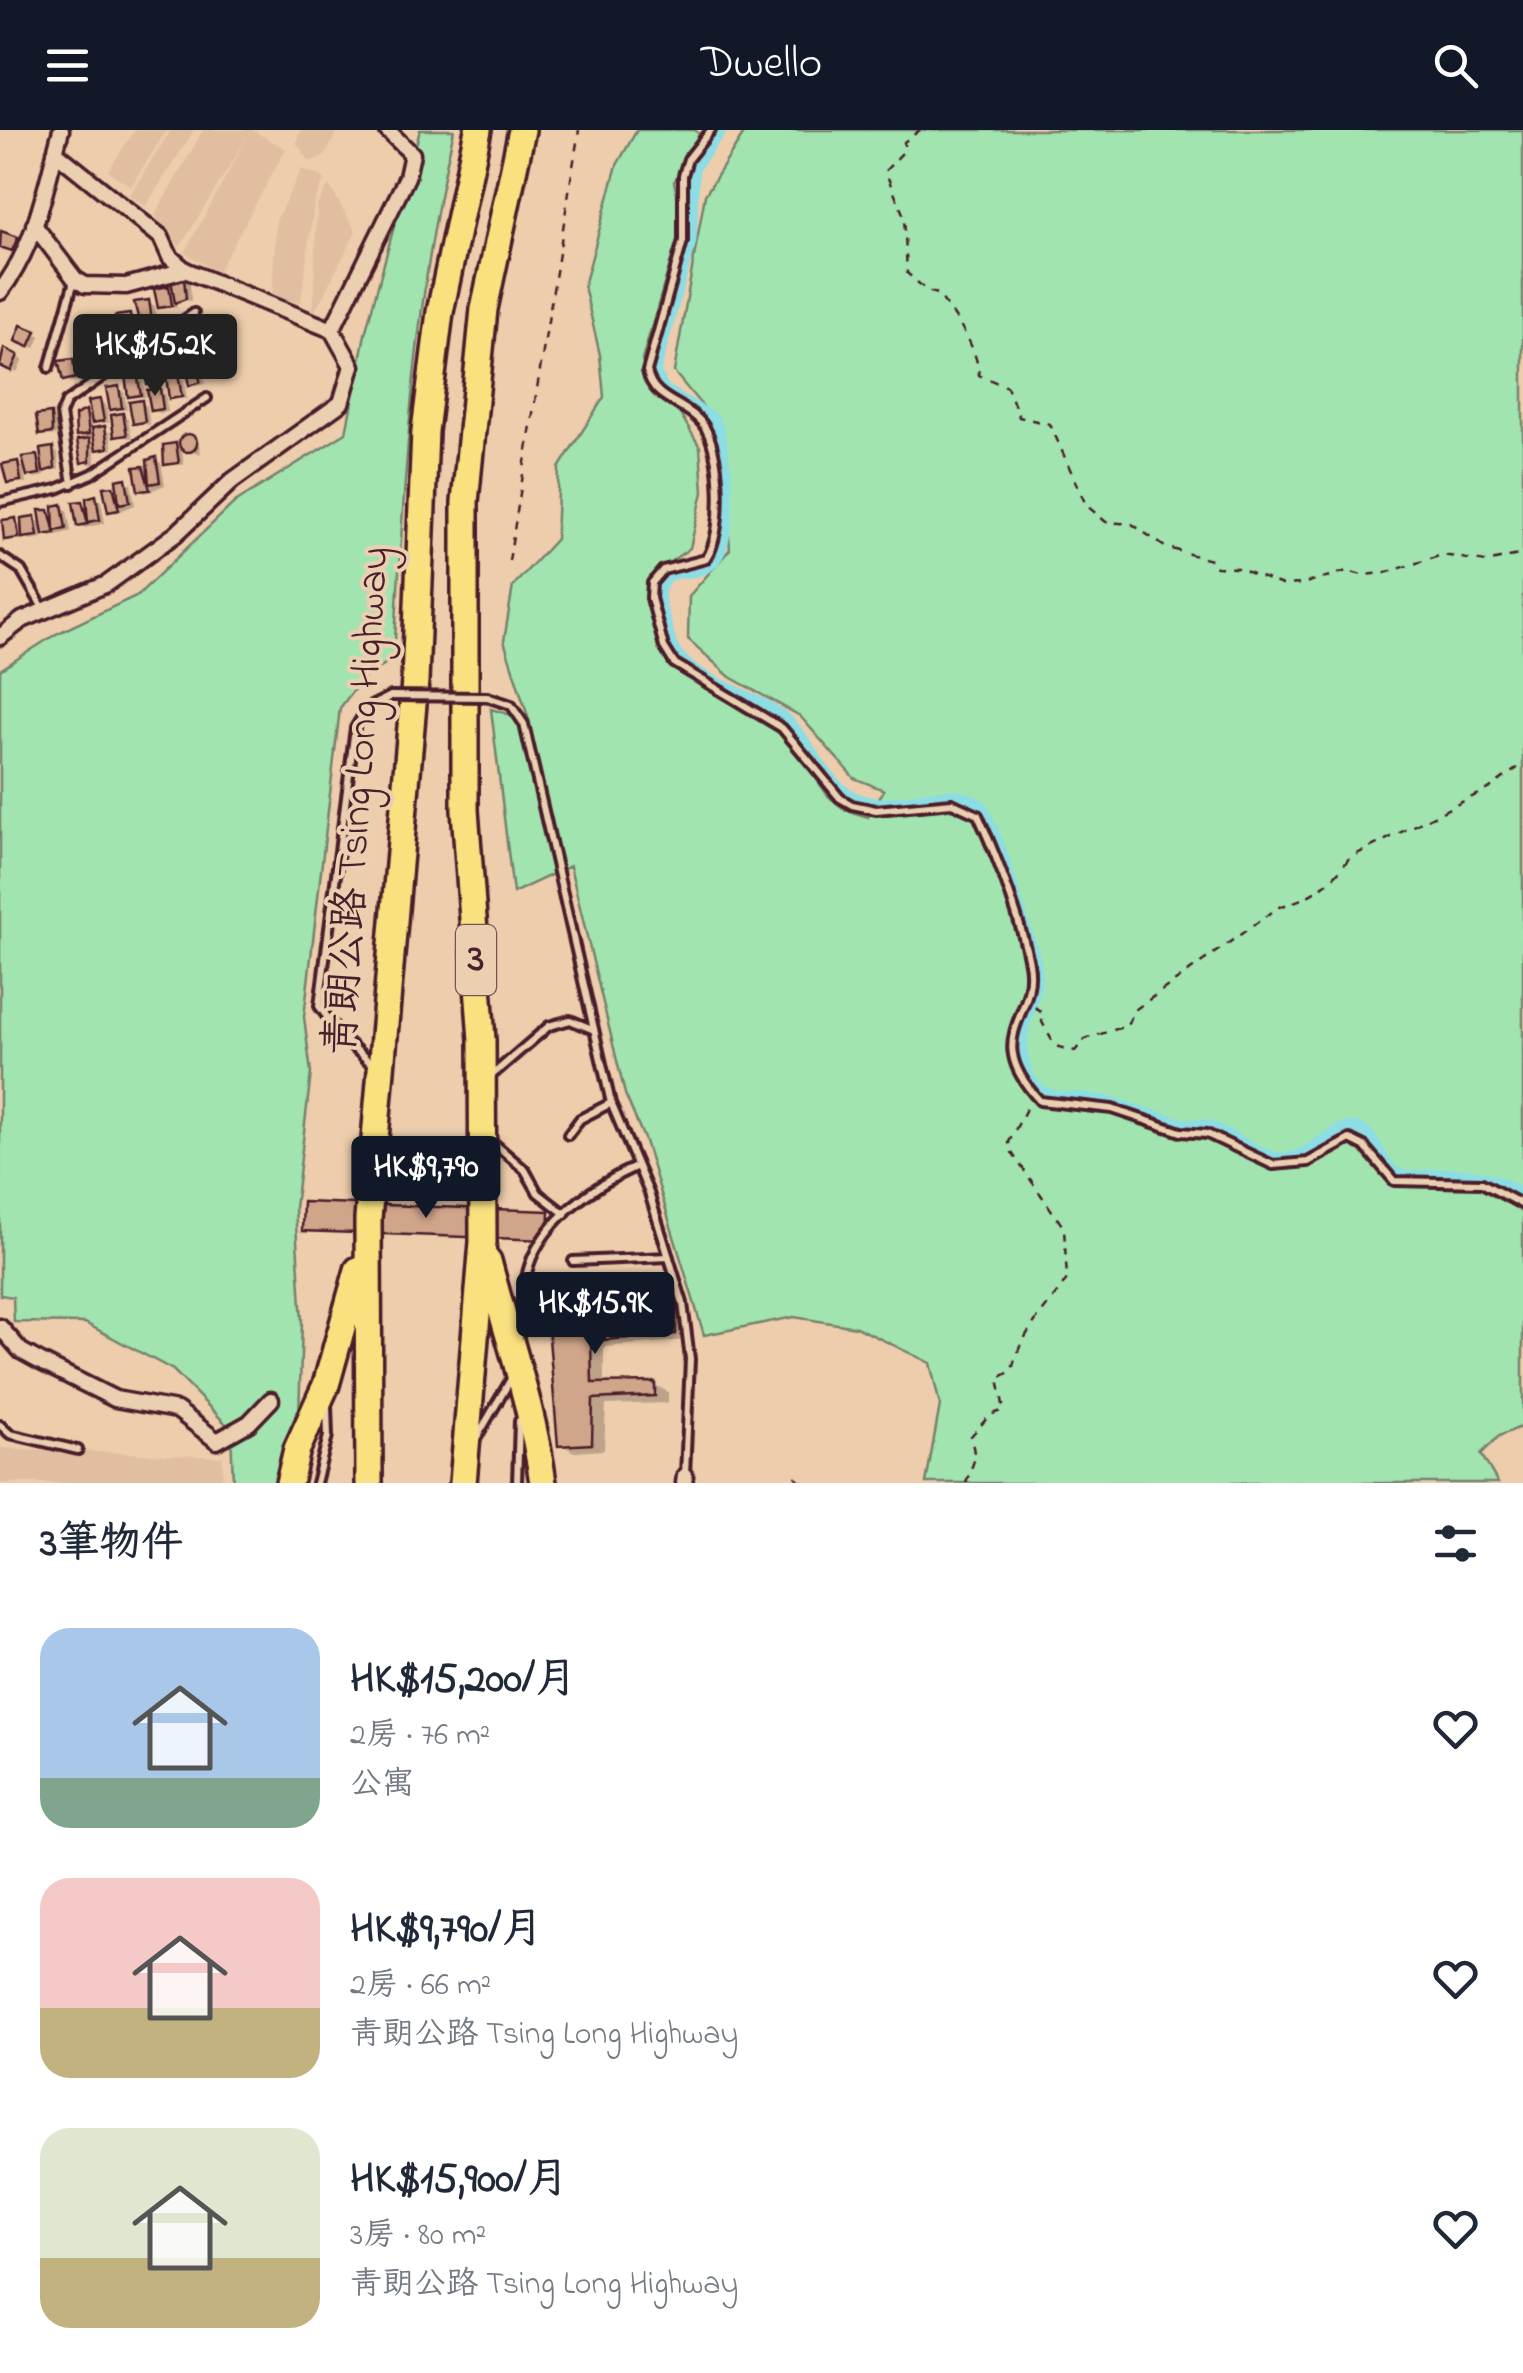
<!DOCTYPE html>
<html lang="zh-TW">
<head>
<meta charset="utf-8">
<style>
	body { margin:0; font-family:"Indie Flower","LXGW WenKai TC",sans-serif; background:#f2f2f3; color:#1f2937; height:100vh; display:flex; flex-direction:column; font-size:38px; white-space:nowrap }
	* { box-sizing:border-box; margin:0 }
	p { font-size:32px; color:#747a83 }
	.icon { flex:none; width:55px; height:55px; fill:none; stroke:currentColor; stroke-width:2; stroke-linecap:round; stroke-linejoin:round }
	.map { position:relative; height:1353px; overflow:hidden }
	.drawer { display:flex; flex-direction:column; background:#fff; flex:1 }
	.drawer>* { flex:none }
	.price { position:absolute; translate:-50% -85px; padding:0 22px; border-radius:10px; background:#111827; color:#fff; font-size:32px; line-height:65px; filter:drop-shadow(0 2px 5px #0008) }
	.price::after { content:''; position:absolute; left:50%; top:60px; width:30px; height:22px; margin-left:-15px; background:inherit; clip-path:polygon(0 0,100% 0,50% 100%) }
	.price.active { background:#222; color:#fff }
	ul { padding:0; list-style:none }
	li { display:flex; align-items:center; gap:30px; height:250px; padding:0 40px }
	li span { display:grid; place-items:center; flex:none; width:280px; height:200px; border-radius:30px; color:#555 }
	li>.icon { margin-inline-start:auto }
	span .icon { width:120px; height:120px; fill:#fffc; stroke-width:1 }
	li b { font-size:42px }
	h2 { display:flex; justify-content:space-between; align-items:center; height:120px; padding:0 40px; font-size:42px }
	header { display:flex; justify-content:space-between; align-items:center; height:130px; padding:0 40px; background:#111827; color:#fff; font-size:45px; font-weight:600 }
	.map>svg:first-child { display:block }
</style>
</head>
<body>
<header><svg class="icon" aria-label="menu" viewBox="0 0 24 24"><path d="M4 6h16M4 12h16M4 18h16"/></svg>Dwello<svg class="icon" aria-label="search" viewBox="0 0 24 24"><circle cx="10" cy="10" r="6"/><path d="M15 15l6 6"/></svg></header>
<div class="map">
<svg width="1523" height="1353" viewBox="0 0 1523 1353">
	<rect width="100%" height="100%" fill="#edcdac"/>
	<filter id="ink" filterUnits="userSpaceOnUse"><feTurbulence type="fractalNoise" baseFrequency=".01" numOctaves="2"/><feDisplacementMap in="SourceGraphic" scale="20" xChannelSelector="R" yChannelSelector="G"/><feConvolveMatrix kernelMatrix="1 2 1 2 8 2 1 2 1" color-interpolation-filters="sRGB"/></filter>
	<g filter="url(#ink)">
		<path fill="#e2bea0" d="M135,0h32l-36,56 -23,-15z
			M171,0h23l-48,76 -17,-10z
			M203,0h49l34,19 -68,123 -34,-19 66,-120 -70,114 -25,-32z
			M301,0h37l-13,26 -15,6 -14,-20z
			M302,39l23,9 -11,26 -13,98 -29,-2 4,-80z
			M329,55l27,47 -43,83 4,-110z
			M0,1318l223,9 -1,26h-222z"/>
		<path fill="#a2e4af" stroke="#76826d" stroke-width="2.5" d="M420,0h34c-41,175 -50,349 -60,528l-33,22 -21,28 -36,309 7,56 -16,135 7,114 -3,95 -19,66h-47l-2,-54 -58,-59 -88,-47 -71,-1 -1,-25 -13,-2v-625l56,-36 82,-39 97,-93 111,-69 19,-99z
			M637,0h58l4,4 -25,48 9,37 -41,141 13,34 26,21 19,32 3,45 -13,56 -41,29 -3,18 7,32 21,42 113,67 41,60 17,14 23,7 16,-27 -30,-12 -54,-62 -70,-39 -42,-38 1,-43 41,-47 -9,-120 -47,-57 31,-177 41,-65h777v1296l-24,10 -18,18 17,29h-572l14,-78 -10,-42 -74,-36 -62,-10 -90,18 -59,-194 -20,-47 -55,-228 -57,27 -22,-184 38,11 -25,-79 9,-55 43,-47 3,-71 45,-71 -4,-42 -16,-69 33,-121z"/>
		<path fill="#0003" fill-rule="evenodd" d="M3,104l19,8 -4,11 -18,-8z
			M184,150l6,3 1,18 -16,-3 2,10 -16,-2 7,-17 8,4z
			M149,173l6,3 2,16 -16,-2z
			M130,186l5,4 3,15 -10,2 -6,-4z
			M110,200l6,3 2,16 -16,-2z
			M34,203l6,3 -5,12 -12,-4z
			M193,206l6,4 3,19 -9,2 10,6 2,17 -9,2 -6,-4 7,-18 -10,-6z
			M92,213l5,3 3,16 -16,-2z
			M174,220l5,3 3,19 -15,-2z
			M5,221l18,9 -6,12 -17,-9z
			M73,232l6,3 2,16 -10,1 -6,-3z
			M137,246l6,3 2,18 -15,-1z
			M178,247l6,3 3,19 -15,-2z
			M118,259l6,3 3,18 -15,-2z
			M165,263l3,19 -9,1 -6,-3 6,-15z
			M100,271l6,4 3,18 -17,-3 1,11 17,1 3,18 -18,-3v17h-6l-6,-3 6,-21 -10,-6 7,-19 8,5zM96,306l2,9 -13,-8z
			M141,273l6,3 3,19 -15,-2z
			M50,286l6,3 1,16 -10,1 -6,-3z
			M123,286l5,3 4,19 -15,-2z
			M192,304l6,3 3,17 -19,-3 2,14 -17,-2 9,-17 8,4 -1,-14z
			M52,320l6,3 1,17 -16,-3 2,9 -10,2 -11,-7 2,12 -16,-2 7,-17 11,6 8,-13 8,5z
			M156,330l5,3 4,22 -20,8 -5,-3 -4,-21z
			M126,350l5,4 4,21 -19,8 -6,-3 -4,-21 14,-2z
			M96,368l5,3 4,22 -20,5 -6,-3 -3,-20 8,1z
			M62,377l5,3 4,21 -20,6 -10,-6 1,7 -11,2 -8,-5 1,5 -18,-2 9,-17 9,5 10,-7 10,5z
			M576,1171l12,6 87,1 13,8v24l-84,7v38h51l13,7v11l-62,2 -2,45 -30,2 -13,-8z"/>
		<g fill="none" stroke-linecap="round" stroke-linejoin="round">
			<path stroke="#8cdde4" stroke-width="15" d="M719,0l-27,37 -3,74 -36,130 9,19 51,31c12,27 20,114 0,138 -11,14 -29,10 -44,14 -15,12 -13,25 -8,41 5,15 6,31 16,43 22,27 77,39 106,62 28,24 40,71 78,83 39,13 82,-21 119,5l17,37 37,118c7,45 -31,67 -5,118 10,20 34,19 54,20 37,3 67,19 103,26 7,2 15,-1 22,2 26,8 49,32 77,32 27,-1 47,-32 68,-31 23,2 24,39 46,47 11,5 26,1 38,0 33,-3 57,3 86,21"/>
		</g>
		<path fill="#d1a58a" stroke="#4a1f2b" stroke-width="2.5" d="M1,101l17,6 -6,14 -12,-4z
			M184,148l2,21 -11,4 -4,-23z
			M169,156l3,20 -14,2 -4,-19z
			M149,170l3,20 -13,1 -5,-19z
			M130,184l3,19 -13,2 -5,-19z
			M21,195l15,6 -7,16 -14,-6z
			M111,197l3,20 -14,2 -5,-20z
			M193,204l4,23 -13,2v-24z
			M92,210l3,20 -13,2 -5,-19z
			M174,217l4,22 -13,2 -4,-22z
			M4,218l14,7 -7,16 -11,-5z
			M73,229l3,19 -13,3 -5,-20z
			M156,230l3,22 -12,2 -4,-22z
			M198,231l2,21 -11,4 -4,-23z
			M137,243l4,22 -13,2 -3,-22z
			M178,244l4,23 -13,2 -3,-23z
			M119,256l3,22 -12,2 -4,-22z
			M160,258l3,21 -12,2 -4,-21z
			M100,269l4,22 -12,2 -4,-22z
			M142,270l3,22 -12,2 -4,-22z
			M86,280l3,24 -13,2 -1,-21z
			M51,283l1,20 -13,2 -3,-20z
			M123,283l4,22 -13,2 -3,-22z
			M105,296l3,22 -12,2 -4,-22z
			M179 313a9 9 0 1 1 18 0a9 9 0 1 1-18 0Z
			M90,308v23l-9,2 -4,-23z
			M176,313l3,20 -15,2 -1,-20z
			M53,317l2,21 -12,4 -3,-23z
			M37,325l3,19 -13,2 -5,-19z
			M156,327l4,25 -11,2 -2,-24z
			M18,331l3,20 -14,2 -5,-19z
			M143,336l7,24 -12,1 -4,-24z
			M126,348l4,24 -11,2 -3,-24z
			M113,356l6,24 -11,2 -5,-25z
			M96,365l4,25 -12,2 -2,-24z
			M82,371l6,23 -11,2 -4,-24z
			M62,374l4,25 -12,2 -1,-25z
			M39,380h10l6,23 -12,2z
			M35,386l3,20 -16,2 -1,-20z
			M16,388l3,20 -15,2 -2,-20z
			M303,1072l246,9 -1,29 -246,-9z
			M551,1168h26l2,22 7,-6 -2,-14 92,6v28l-85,7 1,42 63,-1v14l-62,3 -1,45 -34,2 -11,-132z"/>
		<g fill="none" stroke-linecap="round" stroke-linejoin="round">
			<defs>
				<path id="service" d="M711,0l-23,29 -5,16v66l-36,130c6,30 37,30 55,52 20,25 23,110 4,136l-43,11 -11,13 -1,15 13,49 10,16 108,65 58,70 12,7 24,5 76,-7 26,12c21,47 41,97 51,148 10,54 -50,73 11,138l72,8 69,23 26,2 66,31 35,-3 42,-23 14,7 30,35 88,2 41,22
					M49,238l25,-87
					M72,354l-11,-70 5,-12 128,-89
					M0,372l57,-13 35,-15 115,-76
					M0,426l21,14 22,38
					M487,567l24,8 13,19 87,379 38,90 34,110 7,56 -5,116
					M374,936l-32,-29 -23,-31 36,-278 12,-20 24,-12
					M491,946l58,-50 21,-6 22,9
					M568,1005l12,-16 31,-16
					M489,1009l36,31 13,23 27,21
					M573,1131l96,-4
					M519,1207c3,-22 3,-49 10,-71 15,-47 66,-81 108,-100
					M0,1295l10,9 68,16
					M477,1307l34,-58
					M316,1353l12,-47 -1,-30
					M517,1353l2,-62"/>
				<path id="minor" d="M55,22l106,85 9,20 15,13
					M0,162c36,-46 46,-107 61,-162
					M332,200l75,-153 5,-23 -25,-24
					M0,507l22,-17 85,-36 69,-50 56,-53 109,-78 11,-37 -20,-36 -147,-60 -59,16 -41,-1 -10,-6 -41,-54
					M0,1197l21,24 20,11 74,37 62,11 40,31 32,-18 22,-23
					M684,1353l1,-7"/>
				<path id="motorway" d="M488,1131c19,74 45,146 55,222
					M289,1353l8,-34 29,-64 32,-115
					M369,1353l-1,-264 47,-538 10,-250 15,-119 38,-182
					M463,1353l20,-241 -1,-202 -17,-230v-308l19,-193 38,-179"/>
			</defs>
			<use href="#service" stroke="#4a1f2b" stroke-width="14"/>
			<use href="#minor" stroke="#4a1f2b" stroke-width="21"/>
			<use href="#motorway" stroke="#4a1f2b" stroke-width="32"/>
			<path stroke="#4a1f2b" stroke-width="2.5" stroke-dasharray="8 8" stroke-linecap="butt" d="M920,0l-16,12v9l-19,20 19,45 3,57 20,18 11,3c18,24 39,52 41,81l28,12 12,30 31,7 36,81 20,17 26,2 33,23 49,14 2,6 21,1 45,17 20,-1 45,-13 15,4 23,-2 57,-18 44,7 37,-8
				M509,431l70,-431
				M1035,877l8,7 -1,8 13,24 20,5 10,-12 41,-13 10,-17 143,-102c31,-9 52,-22 70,-49l141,-70 33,-24
				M795,1346l6,7
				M966,1353l9,-25 -4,-22 19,-21 14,-5 -6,-32 14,-7c7,-37 35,-62 55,-92l-3,-51 -54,-78 -1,-8 20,-39"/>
			<use href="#service" stroke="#eacfb1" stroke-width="6"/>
			<use href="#minor" stroke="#eacfb1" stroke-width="14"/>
			<use href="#motorway" stroke="#fae180" stroke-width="25"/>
			<defs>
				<path id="service-bridge" d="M391,566l96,1"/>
			</defs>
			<use href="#service-bridge" stroke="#4a1f2b" stroke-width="14" stroke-linecap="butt"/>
			<use href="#service-bridge" stroke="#eacfb1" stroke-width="6"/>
		</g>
	</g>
	<g text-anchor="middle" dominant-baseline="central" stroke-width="8" stroke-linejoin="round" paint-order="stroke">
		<rect fill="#eacfb1" stroke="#7a5453" stroke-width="2.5" x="456" y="795" width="40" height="70" rx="8"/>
		<g font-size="40" font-weight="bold" fill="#4a1f2b">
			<text x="476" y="830">3</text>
		</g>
		<g font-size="42" fill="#4a1f2b" stroke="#eacfb1">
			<text transform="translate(359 671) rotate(-86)">青朗公路 Tsing Long Highway</text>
		</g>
	</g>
</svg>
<b class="price active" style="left:155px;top:269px">HK$15.2K</b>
<b class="price" style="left:426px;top:1091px">HK$9,790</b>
<b class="price" style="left:595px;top:1227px">HK$15.9K</b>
</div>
<section class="drawer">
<h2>3筆物件<svg class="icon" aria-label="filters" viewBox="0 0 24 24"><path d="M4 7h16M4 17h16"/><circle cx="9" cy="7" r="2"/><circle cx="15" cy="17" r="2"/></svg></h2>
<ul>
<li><span style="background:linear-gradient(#a9c7e8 75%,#7fa58c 0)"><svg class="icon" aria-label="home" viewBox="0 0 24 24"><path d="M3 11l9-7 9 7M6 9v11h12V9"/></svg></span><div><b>HK$15,200/月</b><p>2房 · 76 m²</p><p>公寓</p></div><svg class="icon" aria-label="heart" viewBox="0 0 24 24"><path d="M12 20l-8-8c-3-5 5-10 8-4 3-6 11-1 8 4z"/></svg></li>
<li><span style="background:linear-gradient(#f6c9c9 65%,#c2b280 0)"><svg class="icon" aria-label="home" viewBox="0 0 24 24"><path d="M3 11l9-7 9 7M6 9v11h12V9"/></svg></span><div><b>HK$9,790/月</b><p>2房 · 66 m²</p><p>青朗公路 Tsing Long Highway</p></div><svg class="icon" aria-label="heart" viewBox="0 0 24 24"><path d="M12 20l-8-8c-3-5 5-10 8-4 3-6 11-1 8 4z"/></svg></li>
<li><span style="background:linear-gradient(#dfe7d0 65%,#c2b280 0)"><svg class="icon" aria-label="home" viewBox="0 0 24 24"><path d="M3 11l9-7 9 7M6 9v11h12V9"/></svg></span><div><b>HK$15,900/月</b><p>3房 · 80 m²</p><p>青朗公路 Tsing Long Highway</p></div><svg class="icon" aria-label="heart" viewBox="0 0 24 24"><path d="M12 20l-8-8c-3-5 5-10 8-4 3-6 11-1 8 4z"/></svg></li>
</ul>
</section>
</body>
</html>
